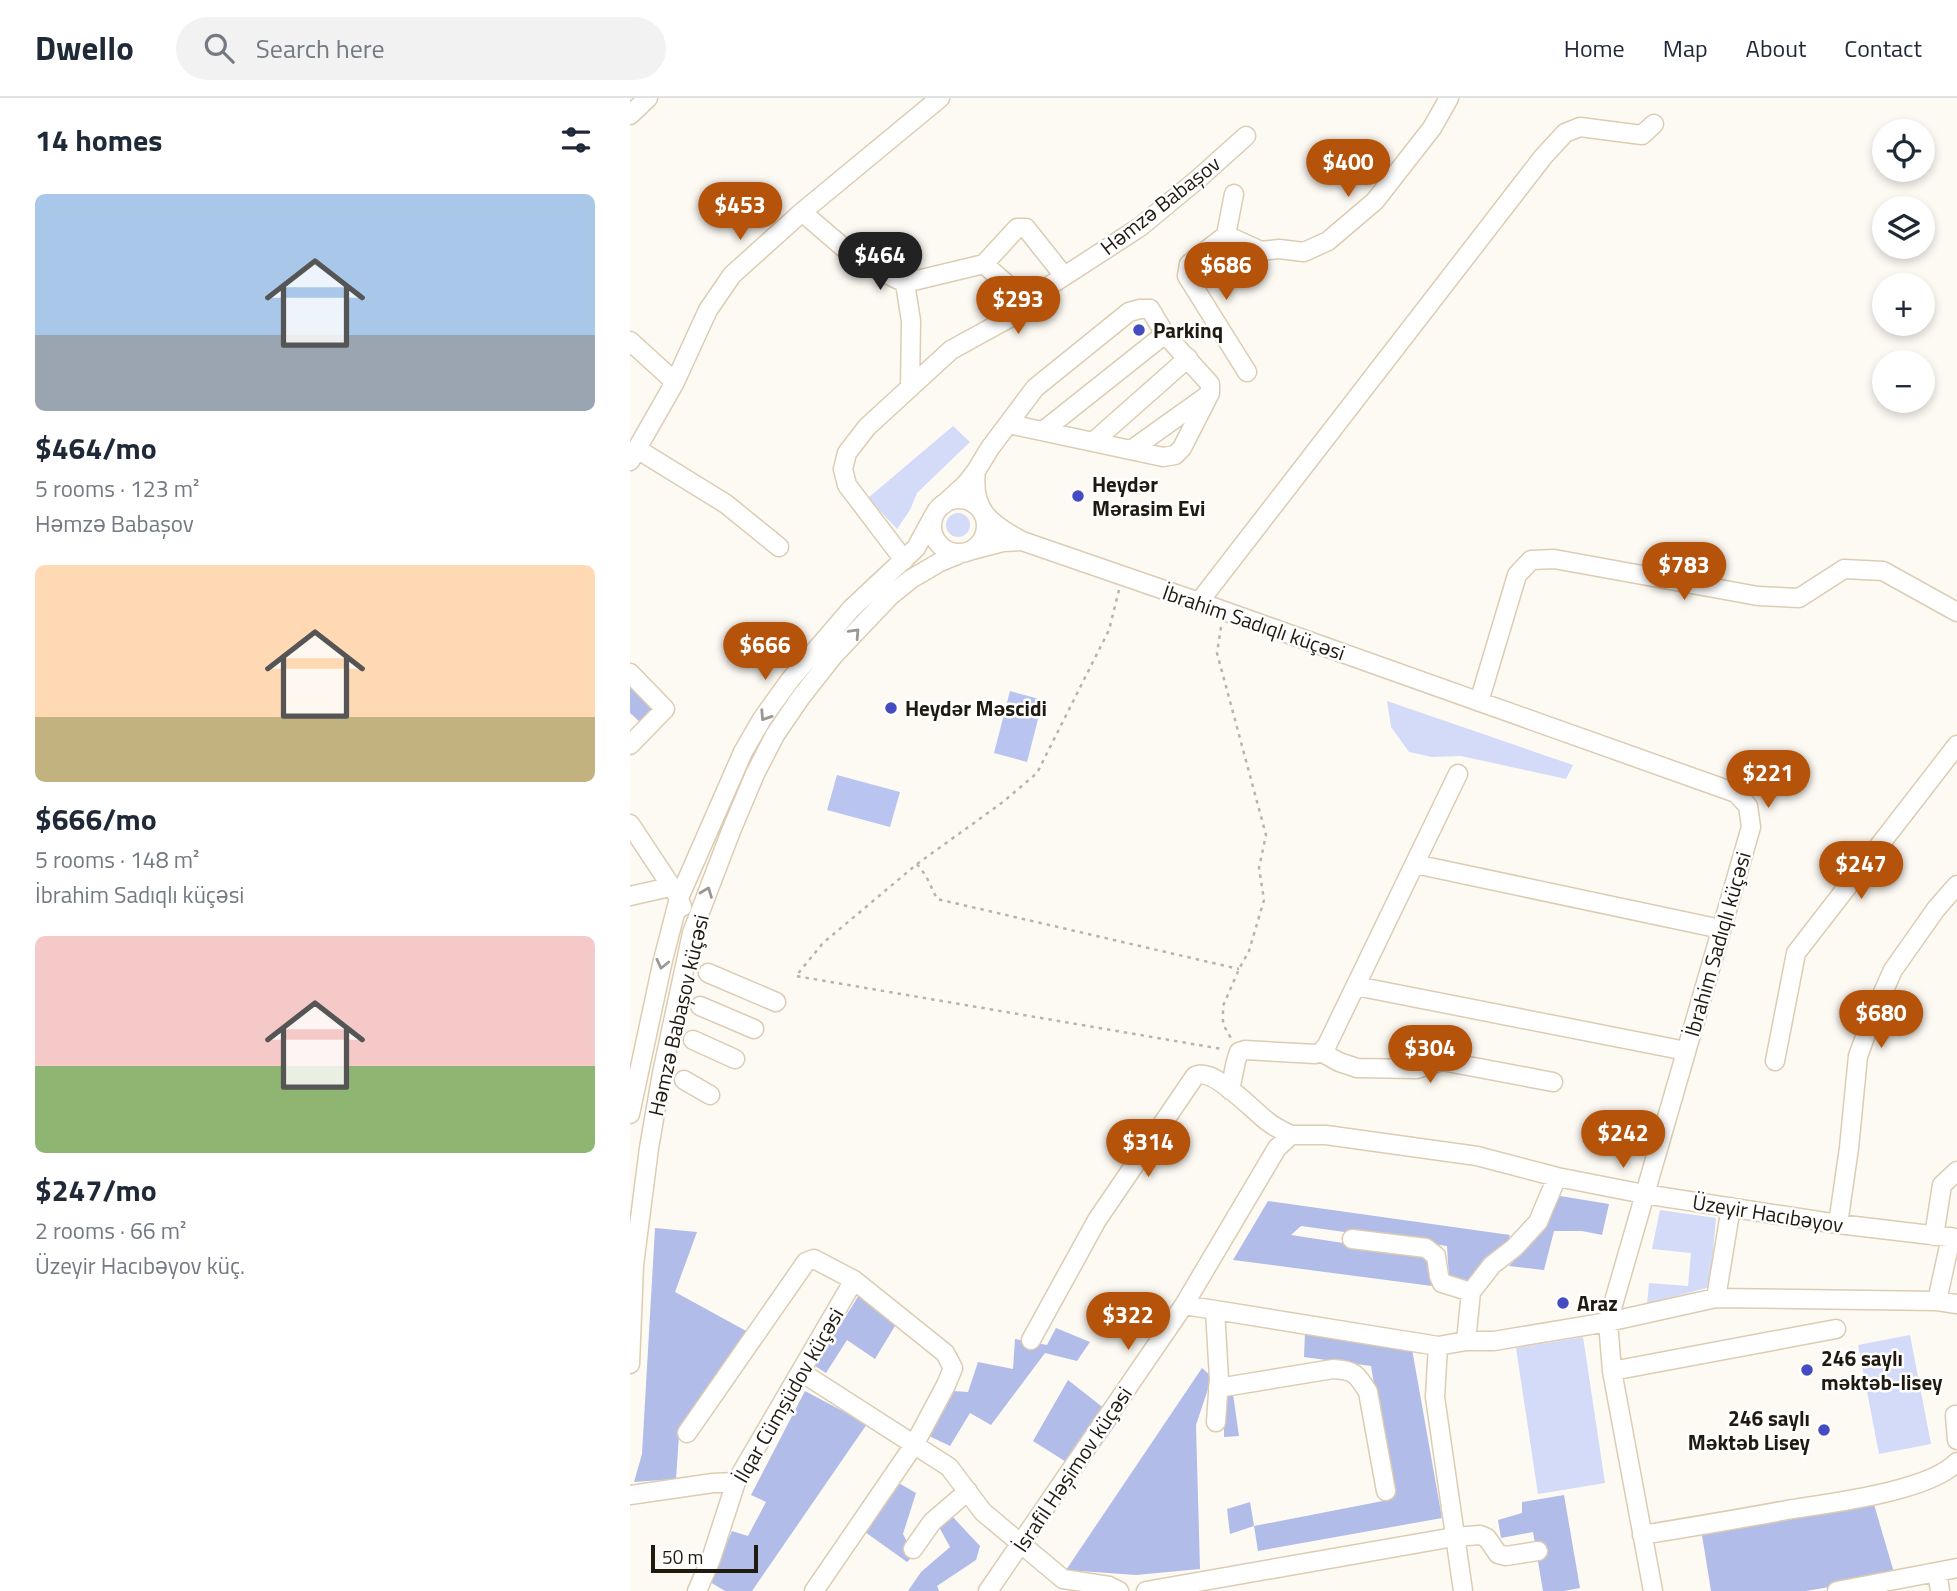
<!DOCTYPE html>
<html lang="en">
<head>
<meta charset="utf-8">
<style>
	body { margin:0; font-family:"Titillium Web",sans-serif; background:#f2f2f3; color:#1f2937; height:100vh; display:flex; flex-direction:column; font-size:26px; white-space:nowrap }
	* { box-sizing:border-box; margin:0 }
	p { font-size:23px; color:#747a83 }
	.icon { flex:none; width:38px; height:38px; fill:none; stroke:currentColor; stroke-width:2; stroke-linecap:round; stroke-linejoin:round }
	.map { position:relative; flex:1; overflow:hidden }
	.sheet { display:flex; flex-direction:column; background:#fff; width:630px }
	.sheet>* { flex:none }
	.tools { position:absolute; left:1242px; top:21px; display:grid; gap:14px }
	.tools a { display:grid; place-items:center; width:63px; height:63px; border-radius:50%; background:#fff; box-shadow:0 4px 10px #0003; font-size:35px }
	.scale { position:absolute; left:21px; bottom:18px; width:107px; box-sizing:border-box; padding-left:7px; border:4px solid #201a10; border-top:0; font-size:19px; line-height:24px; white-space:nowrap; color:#201a10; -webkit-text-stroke:5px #fff; paint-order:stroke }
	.price { position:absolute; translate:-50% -60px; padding:0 16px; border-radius:24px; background:#b45309; color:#fff; font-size:23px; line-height:46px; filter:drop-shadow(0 2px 4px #0008) }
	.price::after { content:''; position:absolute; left:50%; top:42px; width:21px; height:16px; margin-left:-10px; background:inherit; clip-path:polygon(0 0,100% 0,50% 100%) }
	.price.current { background:#222; color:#fff }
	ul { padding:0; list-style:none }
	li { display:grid; align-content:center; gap:14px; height:371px; padding:0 35px }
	li span { display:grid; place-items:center; height:217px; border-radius:10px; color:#555 }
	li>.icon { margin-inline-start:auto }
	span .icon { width:126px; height:126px; fill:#fffc; stroke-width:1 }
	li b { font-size:30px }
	h2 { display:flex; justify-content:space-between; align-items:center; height:84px; padding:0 35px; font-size:30px }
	header { display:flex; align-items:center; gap:42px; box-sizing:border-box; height:98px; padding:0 35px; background:#fff; border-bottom:2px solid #e0e1e3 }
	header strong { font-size:33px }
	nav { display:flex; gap:38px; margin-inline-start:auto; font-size:24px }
	.search { width:490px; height:63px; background:#f2f2f3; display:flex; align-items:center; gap:18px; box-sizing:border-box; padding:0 24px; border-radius:38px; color:#747a83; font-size:26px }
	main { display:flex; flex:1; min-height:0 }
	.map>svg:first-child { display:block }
</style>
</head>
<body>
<header>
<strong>Dwello</strong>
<div class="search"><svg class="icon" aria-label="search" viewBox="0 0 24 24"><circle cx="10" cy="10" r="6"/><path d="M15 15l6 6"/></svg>Search here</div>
<nav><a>Home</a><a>Map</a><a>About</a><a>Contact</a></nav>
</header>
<main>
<section class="sheet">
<h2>14 homes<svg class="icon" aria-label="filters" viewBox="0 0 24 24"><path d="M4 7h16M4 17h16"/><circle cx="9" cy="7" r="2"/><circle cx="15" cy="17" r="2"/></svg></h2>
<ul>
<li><span style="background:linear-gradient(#a9c7e8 65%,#9aa5b1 0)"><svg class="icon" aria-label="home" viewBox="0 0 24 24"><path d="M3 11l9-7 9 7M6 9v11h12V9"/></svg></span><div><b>$464/mo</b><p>5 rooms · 123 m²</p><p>Həmzə Babaşov</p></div></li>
<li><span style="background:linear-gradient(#ffd9b3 70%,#c2b280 0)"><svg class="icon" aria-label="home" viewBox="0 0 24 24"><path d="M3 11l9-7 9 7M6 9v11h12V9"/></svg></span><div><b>$666/mo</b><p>5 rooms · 148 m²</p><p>İbrahim Sadıqlı küçəsi</p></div></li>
<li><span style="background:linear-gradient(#f6c9c9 60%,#8fb573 0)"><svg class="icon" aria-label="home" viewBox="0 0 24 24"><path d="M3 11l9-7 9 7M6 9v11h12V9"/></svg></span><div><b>$247/mo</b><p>2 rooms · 66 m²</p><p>Üzeyir Hacıbəyov küç.</p></div></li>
</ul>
</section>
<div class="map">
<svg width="1327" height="1493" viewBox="0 0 1327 1493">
	<rect width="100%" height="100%" fill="#fdfaf4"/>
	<path fill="#d3dbf9" d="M323,328l17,16 -53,51 -7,17 -13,19 -29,-31z
		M316 427a12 12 0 1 1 24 0a12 12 0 1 1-24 0Z
		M757,603l186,64 -7,14 -105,-23 -29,1 -23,-5 -18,-25z
		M1030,1112l56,8 -6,69 -63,17 2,-21 39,3 3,-33 -39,-4z
		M1280,1237l21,109 -52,10 -21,-109z
		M953,1239l22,146 -67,11 -22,-146z"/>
	<path fill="#b2bce8" d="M0,587l24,23 -14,14 -10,-9z
		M930,1098l49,8 -7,31 -20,-4h-28l-10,39 -35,-4 30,-33z
		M638,1103l242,34 -3,11 -21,13 -17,26 -20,-7 -2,-32 -146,-20 -10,9 137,21 4,30 -199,-26z
		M25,1130l42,4 -22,60 73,40 -69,103 -3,44 -42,3 8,-28z
		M229,1197l39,26 -23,38 -28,-19 -21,33 -11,-7z
		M426,1230l34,14 -13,19 -32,-8 -54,72 -21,-12 -20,33 -23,-11 27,-44 14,1 10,-30 35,7 2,-30 32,6z
		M675,1235l107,16 30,169 -184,33 -4,-25 -24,8 -3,-25 23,-7 4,24 139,-27 -22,-133 -67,-9z
		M572,1270l10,9 -16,48 4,144 -64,6 -70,-5z
		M438,1282l51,40 -37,52 -49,-31z
		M175,1293l62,33 -115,167h-27l-15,-9 22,-51 16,5 18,-34 -15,-7z
		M603,1296l6,42 -15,1v-40z
		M267,1384l19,11 -13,41 11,21 -7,7 -42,-30z
		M934,1397l16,93 -16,3h-21l-10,-59 -32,6 -3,-18 24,-7v-11z
		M1243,1403l22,75 -89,15h-95l-10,-62z
		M321,1417l29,31 -4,14 -39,26 2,5h-31l13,-19 29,-25 -11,-20z"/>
	<path fill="#bac4f0" d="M380,593l33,9 -16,62 -33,-9z
		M207,677l63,17 -10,35 -63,-17z"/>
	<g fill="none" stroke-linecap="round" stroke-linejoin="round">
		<defs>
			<path id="minor" d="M0,17l18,-17
				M604,96l-8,41 35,16 18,-2 25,3 24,-11 47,-40 57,-73 17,-30
				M172,114l56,48 47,23 79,-19 33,-36h9l38,48
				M596,137l-37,29 -2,12 60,96
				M354,166l42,37
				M275,185l6,38 -1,67
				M0,243l45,41
				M413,333l122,-97
				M463,344l95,-84
				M7,351l89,55 53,43
				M501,352l77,-55
				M0,363l45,-79 33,-72 24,-35 70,-63 138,-114
				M302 428a27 27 0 1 1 54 0a27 27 0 1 1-54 0Z
				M313,407l23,-21 10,-13 14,-23 45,-60 94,-76 11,-3h10l15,25 45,50v9l-28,55 -7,7 -12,2 -154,-33
				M392,443l177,61 537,191 12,13 3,21 -143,495 4,49 41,220
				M342,452l31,-8 19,-1c-32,-17 -51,-31 -46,-70
				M274,462l-57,-75 -4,-16 4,-16 20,-26 84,-77 64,-35 11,-14 114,-74 58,-48 48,-43
				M569,504l344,-445 22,-24 15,-6 62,8 12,-11
				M0,575l35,36 -35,36
				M849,604l38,-127 14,-15 23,-1 204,37 41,2 45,-29 39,2 74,41
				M0,726l49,74 3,9
				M785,766l306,65
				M0,798l40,-9
				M78,875l68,29
				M726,888l330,65
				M70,908l54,23
				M63,942l42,19
				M691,954l18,10 18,6 60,1 25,-8 111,21
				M1145,963l21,-108 161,-208
				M54,982l26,15
				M600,992l6,-29 3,-9 6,-2 70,4 6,-2 6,-7 131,-271
				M0,1016l33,-154 16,-62 64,-146 19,-33 28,-39 61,-71 65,-61 18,-33
				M661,1037h35l151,21 80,21 87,17 194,30 119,14
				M1208,1126l11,-76 9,-92 17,-46 18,-40 43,-61 21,-24
				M1304,1138l8,-51 15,-14
				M722,1141l74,9 10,8 3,20 3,7 29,9 21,-27 22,-17 24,-26 19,-45
				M1086,1200l15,-91
				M1307,1203l14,-64
				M554,1207l254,41 28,-5h28l114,-19 108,-24 221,3 20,3
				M585,1212l4,69 -3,43
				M401,1242l66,-120 98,-144c18,-10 57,34 72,45 7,6 16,10 24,14
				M836,1243l5,-49
				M808,1248l-3,51 28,194
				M0,1266l4,-99 15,-117 13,-75 30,-140 39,-102 24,-57 20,-39 26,-38 33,-42 56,-59 21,-17 29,-17 22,-9
				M982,1273l224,-42
				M171,1274l148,95 34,45 80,67 46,7 10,5
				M588,1290l115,-19c21,1 24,5 35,23l18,99
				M1325,1317l2,25
				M57,1335l119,-171 8,-3 40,21 91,73 8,15 -7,17 -32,60 -100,146
				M0,1397l83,-12 23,-1
				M1012,1437c49,-8 97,-16 145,-25 42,-7 141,-18 170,-48
				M283,1451l19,-27 36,-31
				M1307,1474l3,19
				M67,1493l14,-32 25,-77 118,-202
				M358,1493l196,-286 93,-157 14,-13
				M516,1493l308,-54 26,-2 7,3 11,16 8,2 32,-5
				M1207,1493l120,-23"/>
		</defs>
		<use href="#minor" stroke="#dcccb2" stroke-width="21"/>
		<path stroke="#b8b4ad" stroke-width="2.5" stroke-dasharray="3.5 5" stroke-linecap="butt" d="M489,492l-10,40 -72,143 -34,29 -86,62 -94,79 -27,33 426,73
			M591,529l-4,26 49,182 -7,33 5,32 -15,51 -10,18 -16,37v18l9,16
			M287,766l9,12 11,23 302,70"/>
		<use href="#minor" stroke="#fff" stroke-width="18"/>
	</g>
	<defs><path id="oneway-chevron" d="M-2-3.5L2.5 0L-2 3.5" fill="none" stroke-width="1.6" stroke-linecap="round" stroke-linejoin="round" transform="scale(1.75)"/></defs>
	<g stroke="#9b9893">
		<use href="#oneway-chevron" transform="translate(225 535) rotate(-47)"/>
		<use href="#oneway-chevron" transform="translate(135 618) rotate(123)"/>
		<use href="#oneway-chevron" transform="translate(77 794) rotate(-69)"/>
		<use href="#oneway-chevron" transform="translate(32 866) rotate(103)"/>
	</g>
	<g fill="#454bc0" stroke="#fff" stroke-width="2.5">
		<circle cx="509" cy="232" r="7"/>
		<circle cx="448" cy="398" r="7"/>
		<circle cx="261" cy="610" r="7"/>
		<circle cx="933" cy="1205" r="7"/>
		<circle cx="1177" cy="1272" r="7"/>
		<circle cx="1194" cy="1332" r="7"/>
	</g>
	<g text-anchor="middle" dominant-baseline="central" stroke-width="5" stroke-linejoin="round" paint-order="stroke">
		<g font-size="21" fill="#201a10" stroke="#fff">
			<text transform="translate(530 107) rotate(-38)">Həmzə Babaşov</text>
			<text transform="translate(624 524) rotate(19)">İbrahim Sadıqlı küçəsi</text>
			<text transform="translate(1087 846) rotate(-74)">İbrahim Sadıqlı küçəsi</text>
			<text transform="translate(48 917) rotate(-77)">Həmzə Babaşov küçəsi</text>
			<text transform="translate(1138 1115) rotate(9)">Üzeyir Hacıbəyov</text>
			<text transform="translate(158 1297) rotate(-60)">İlqar Cümşüdov küçəsi</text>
			<text transform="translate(442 1371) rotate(-56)">İsrafil Həşimov küçəsi</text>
		</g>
		<g font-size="21" font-weight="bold" fill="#201a10" stroke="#fff" text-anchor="start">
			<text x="523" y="232">Parkinq</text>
			<text x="462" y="386">Heydər<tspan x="462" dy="24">Mərasim Evi</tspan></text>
			<text x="275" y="610">Heydər Məscidi</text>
			<text x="947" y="1205">Araz</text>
			<text x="1191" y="1260">246 saylı<tspan x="1191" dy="24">məktəb-lisey</tspan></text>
			<text x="1180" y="1320" text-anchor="end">246 saylı<tspan x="1180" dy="24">Məktəb Lisey</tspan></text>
		</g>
	</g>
</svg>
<div class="tools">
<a><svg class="icon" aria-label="locate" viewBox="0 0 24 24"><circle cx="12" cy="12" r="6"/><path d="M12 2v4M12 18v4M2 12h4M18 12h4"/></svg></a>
<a><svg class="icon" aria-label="layers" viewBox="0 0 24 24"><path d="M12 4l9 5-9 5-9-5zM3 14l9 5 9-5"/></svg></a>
<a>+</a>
<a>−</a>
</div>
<div class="scale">50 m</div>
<b class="price" style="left:718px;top:101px">$400</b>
<b class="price" style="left:110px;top:144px">$453</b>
<b class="price current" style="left:250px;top:194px">$464</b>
<b class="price" style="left:596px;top:204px">$686</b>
<b class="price" style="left:388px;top:238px">$293</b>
<b class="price" style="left:1054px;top:504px">$783</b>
<b class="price" style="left:135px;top:584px">$666</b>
<b class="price" style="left:1138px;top:712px">$221</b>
<b class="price" style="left:1231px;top:803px">$247</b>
<b class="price" style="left:1251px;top:952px">$680</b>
<b class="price" style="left:800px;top:987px">$304</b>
<b class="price" style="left:993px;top:1072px">$242</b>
<b class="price" style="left:518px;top:1081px">$314</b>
<b class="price" style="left:498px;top:1254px">$322</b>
</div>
</main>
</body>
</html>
